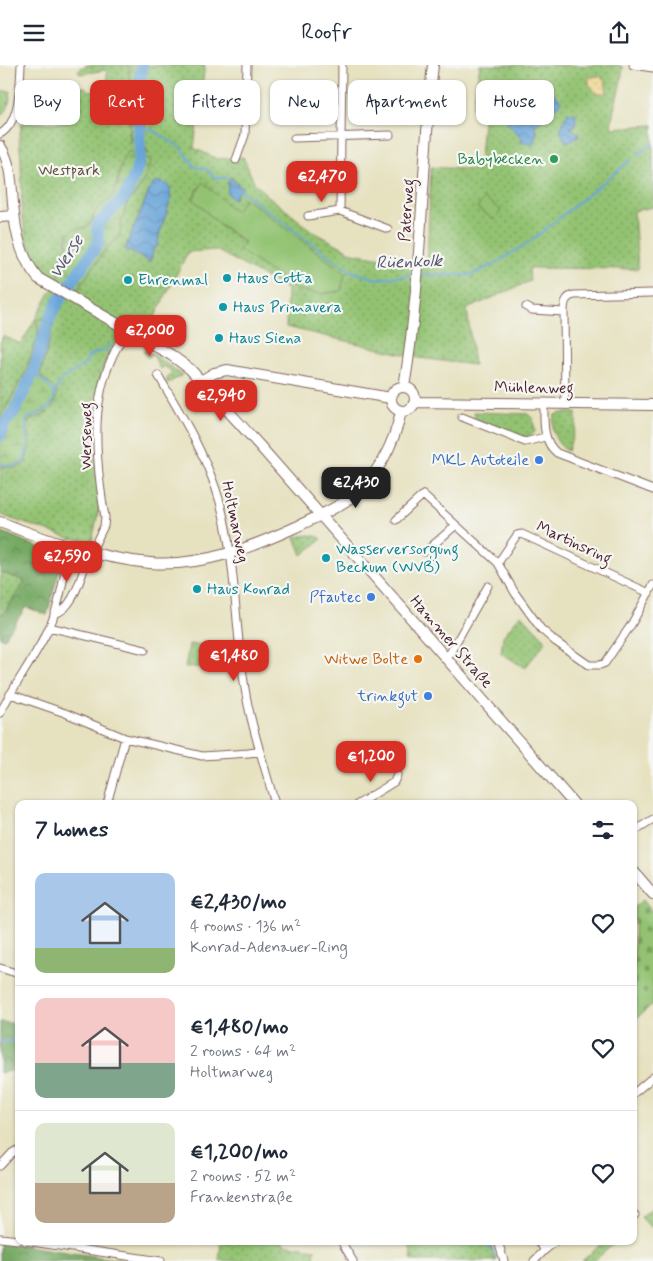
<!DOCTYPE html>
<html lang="en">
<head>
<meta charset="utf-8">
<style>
	body { margin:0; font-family:Mynerve,sans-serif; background:#f2f2f3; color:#1f2937; height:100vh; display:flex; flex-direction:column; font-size:19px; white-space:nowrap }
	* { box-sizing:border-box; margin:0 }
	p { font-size:16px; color:#747a83 }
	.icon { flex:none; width:28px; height:28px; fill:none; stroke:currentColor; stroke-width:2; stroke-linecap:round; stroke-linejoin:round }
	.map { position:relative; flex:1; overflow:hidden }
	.sheet { position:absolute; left:15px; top:735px; width:622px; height:445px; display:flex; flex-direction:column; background:#fff; border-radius:10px; box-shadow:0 1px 4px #0004 }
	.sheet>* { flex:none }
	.top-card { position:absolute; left:15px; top:15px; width:624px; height:45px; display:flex; gap:10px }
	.price { position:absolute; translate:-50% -42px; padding:0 11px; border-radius:10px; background:#d93025; color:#fff; font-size:16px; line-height:32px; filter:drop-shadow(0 1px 2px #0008) }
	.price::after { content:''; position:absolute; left:50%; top:30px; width:15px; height:11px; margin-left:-8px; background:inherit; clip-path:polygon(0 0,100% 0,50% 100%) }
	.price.selected { background:#222; color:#fff }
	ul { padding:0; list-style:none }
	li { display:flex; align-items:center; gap:15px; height:125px; padding:0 20px }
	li+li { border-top:1px solid #e0e1e3 }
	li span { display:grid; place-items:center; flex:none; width:140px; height:100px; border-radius:10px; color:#555 }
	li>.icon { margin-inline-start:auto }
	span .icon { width:60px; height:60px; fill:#fffc; stroke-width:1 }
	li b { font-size:21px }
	h2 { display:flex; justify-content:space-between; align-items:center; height:60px; padding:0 20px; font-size:21px }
	.pill { padding:0 18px; border-radius:10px; background:#fff; box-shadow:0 1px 4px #0004; font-size:18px; line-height:45px }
	.pill.selected { background:#d93025; color:#fff }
	header { display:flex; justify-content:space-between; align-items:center; height:65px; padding:0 20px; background:#fff; font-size:22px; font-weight:600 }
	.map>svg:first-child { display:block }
</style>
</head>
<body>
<header><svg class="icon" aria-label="menu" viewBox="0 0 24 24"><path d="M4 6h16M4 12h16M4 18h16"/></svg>Roofr<svg class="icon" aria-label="share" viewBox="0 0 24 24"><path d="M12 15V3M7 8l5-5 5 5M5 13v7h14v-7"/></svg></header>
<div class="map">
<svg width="653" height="1196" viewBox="0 0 653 1196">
	<defs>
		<pattern id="grass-dots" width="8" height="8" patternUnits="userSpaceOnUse" patternTransform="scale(1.25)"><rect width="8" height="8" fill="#93c372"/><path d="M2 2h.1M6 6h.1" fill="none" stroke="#7a9e5e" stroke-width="1.8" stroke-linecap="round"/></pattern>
		<pattern id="forest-crowns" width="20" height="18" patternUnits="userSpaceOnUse" patternTransform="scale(1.25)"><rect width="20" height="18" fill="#76a964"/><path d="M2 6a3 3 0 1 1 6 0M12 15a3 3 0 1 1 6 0" fill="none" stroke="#638953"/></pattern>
		<pattern id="wetland-marsh" width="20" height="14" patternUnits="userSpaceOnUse" patternTransform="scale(1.25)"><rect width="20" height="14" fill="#93c372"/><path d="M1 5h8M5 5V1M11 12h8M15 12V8" fill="none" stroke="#7a9e5e"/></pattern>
		<pattern id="sand-dots" width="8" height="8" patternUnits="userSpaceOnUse" patternTransform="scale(1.25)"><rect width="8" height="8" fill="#eeda9e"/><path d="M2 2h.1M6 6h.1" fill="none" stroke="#cebb88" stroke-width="1.8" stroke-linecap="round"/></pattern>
		<pattern id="cemetery-stones" width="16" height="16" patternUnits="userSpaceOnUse" patternTransform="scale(1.25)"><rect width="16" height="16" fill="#93c372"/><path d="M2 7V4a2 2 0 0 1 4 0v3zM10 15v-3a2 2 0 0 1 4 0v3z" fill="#7a9e5e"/></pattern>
		<pattern id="water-waves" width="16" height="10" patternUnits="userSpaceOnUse" patternTransform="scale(1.25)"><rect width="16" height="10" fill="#68a4d9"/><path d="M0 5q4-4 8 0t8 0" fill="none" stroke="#5885b0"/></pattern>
	</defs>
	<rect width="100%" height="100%" fill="#f6f6f2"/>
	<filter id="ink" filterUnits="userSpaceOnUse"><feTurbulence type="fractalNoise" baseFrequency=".02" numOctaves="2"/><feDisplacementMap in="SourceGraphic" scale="10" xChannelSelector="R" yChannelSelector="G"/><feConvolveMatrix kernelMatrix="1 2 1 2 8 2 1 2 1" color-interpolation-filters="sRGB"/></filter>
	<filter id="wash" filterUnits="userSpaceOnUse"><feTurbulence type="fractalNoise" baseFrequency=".0096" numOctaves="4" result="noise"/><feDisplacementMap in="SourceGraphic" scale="20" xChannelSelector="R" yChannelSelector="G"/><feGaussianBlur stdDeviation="1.12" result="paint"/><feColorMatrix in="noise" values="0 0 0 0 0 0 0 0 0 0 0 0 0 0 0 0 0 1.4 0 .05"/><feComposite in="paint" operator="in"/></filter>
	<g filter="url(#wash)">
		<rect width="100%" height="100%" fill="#e6e1bf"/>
		<path fill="url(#grass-dots)" stroke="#6e714e" fill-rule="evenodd" d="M87,0h41l2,15v63l18,10 -4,-9 2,-42 -3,-37h62l-11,83 23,11 26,-2 11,25 13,13 45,36 41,22 57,10h17l4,-96 48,3 5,-61 -11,-2 7,-42h137l6,2c-2,22 -10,39 -12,61l42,-3v82l-19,4 4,58 -109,-1 1,13 -63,28 7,56 -55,-7 -133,-31 1,-38 -71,-39 -28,2 -40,78 -21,-13 -22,45 -15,53 10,89 -8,37 -23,-3 -60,-20 -9,-4v-48l25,-3 4,-30 -1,-12 13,-5 9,-31 -8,-6 -2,-4 14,-52 -18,-3 3,12 -13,39 -26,47v-75l3,-7 18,8 34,-60 -18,-17 -10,-20 -5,-36 -1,-50 -2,-23 3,-15h46l-1,-10h-6v-11l2,-1v-2h8v-11l14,-1 5,4 17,-2v-19l-27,4 -2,-4zM127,88l18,25 -11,18 -7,7 -6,21 -1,12 -15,14 -29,42 -16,-9 7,-35 -1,-8c7,-5 18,-9 23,-16 5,-5 5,-12 10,-17 8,-8 18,-8 17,-23l8,-26zM232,113l10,10 -6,6v3h-5l-4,-13zM203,118l32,29 10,-14 53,92 -58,-40 4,-7 -27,-21 -24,-23 4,-9zM150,124l21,10 -12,36 -1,11 -4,2 -18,-26z
			M1,26h10c-2,8 -1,23 -11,23z
			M143,285l11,5 28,20 -15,9v-5l5,-7 -8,-6 -4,3 -7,-14 -6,2z
			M474,347l54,2 5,5 2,13 -8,6 -49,-17 -3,-3z
			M560,348h16v13l-8,25c-12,-6 -19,-23 -13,-36z
			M310,470l9,2 3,2 -20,16 -7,-18z
			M0,507l25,9 -22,33h-3z
			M521,549l25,27 -21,27 -24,-15 2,-17z
			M189,579l45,4 1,11c-16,6 -33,8 -50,9z
			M653,1142v19l-3,1 -9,-10z
			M221,1176h62v3l32,5 -1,12h-95z
			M409,1176h82l5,20h-84z
			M605,1176h12l-23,20h-12z"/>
		<path fill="url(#forest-crowns)" stroke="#606448" d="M0,466l50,21 12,8 -15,55 -21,-8 -22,32 -4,-2v-23h3l22,-33 -25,-9z
			M0,957l19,2v45l-19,4z
			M0,1177l113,17 14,2h-127z"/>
		<path fill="url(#wetland-marsh)" stroke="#6e714e" d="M128,0h15l3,37 -2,42 5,10 -17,-6 -2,-2v-66z
			M129,86l22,9 -6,18 -11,18 -7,7 -6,21 -1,12 -15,14 -29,42 -17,-9 1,-22 6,-9 2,-18c10,-9 9,-4 18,-7 6,-2 7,-12 10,-17 6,-8 15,-8 19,-19 6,-12 3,-31 14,-40z
			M43,254l11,3 -14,53c3,6 10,8 14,13 7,10 -3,22 -11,27 -5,3 -10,3 -15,6l2,24 -5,18 -8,5 -17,-2v-48l26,-47 13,-39 -3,-12z"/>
		<path fill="url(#sand-dots)" stroke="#9c7c64" d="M600,11l5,6 2,11h-11l-7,-9v-7z"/>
		<path fill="url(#cemetery-stones)" stroke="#6e714e" d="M643,835l10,13v7l-2,2 2,2v80l-19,16v-113z"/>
		<path fill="#93c372" stroke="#6e714e" d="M203,117l32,30 10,-14 100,75 -4,18 -20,3 -23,-4 -59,-40 5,-8 -27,-20 -24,-23z
			M484,133l17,12 -6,10 -18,-12z"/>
		<path fill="url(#water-waves)" stroke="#596282" d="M545,19l17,18 -28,25 3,5 -4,13 -12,-3 1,-4 -16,-16 25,-24 -1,-1z
			M568,47l8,2 -1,12 -5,1 9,7 -1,3 -8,5 -1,-1 -3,1 -6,-12z
			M230,112l12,11 -6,6 -1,5c-12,-4 -6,-14 -5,-22z
			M161,116l9,6 1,12 -12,36 -1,11 -4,2 -4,14 -25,-13 25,-60 4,-6z"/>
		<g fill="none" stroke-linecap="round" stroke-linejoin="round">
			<path stroke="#68a4d9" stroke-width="2" d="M140,64h9l7,3 25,16 14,19 12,2 8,9h12l5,3
				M638,89l15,-10
				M240,125l87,65 24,16 25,8 36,-4
				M420,210h50l25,-11 37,-24 99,-80
				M54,329l8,-15 22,-14 5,-9 8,-4 9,-1 3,-8
				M0,399c5,0 11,2 16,1 18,-1 7,-37 11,-47 11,-3 36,-14 24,-29 -4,-6 -12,-11 -18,-16
				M0,977l19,-2
				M482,1176l9,7 5,10"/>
			<path stroke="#68a4d9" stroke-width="12" d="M0,371l4,-12 10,-12 19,-39 16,-53 9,-18 41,-60 -2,-14 3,-6 26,-27 10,-23 4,-17 -2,-59 4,-31"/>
		</g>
	</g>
	<g filter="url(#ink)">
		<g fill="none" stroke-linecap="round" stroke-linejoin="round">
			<defs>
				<path id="street" d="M342,0l-2,146 48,18
					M633,0l20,3
					M0,69c20,-11 20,-49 21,-69
					M294,73l96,-3
					M236,95l9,-25 2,-70
					M308,151l32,-5
					M526,242l6,3 32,2
					M158,310c24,41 49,81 62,127 18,66 14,136 28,203 7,33 18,66 27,99
					M544,338c0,18 -2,38 13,50l96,37
					M565,338l-1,-91c0,-8 1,-15 10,-17l78,-2
					M462,352l63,25 20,-5
					M396,455l27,-25 75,68 17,30 26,36 15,13 33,23h11l5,-2 26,-38 22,-40
					M94,481l10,-20 1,-9c-6,-34 -12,-86 -5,-120 4,-24 14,-47 27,-67
					M425,487l31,-27
					M498,498l19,-28 5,-1 127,59
					M54,549c20,-5 26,-36 33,-53
					M49,562l96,23
					M446,595l42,-74
					M10,629l55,19 60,25 77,18 47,-3 11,-2
					M0,648c15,-30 36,-57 50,-87 11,-25 14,-53 20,-79
					M107,739l18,-66
					M358,739l36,-22 3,-7
					M634,766l19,-12
					M0,903l19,6
					M634,1028l19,-16
					M0,1101l12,-13 7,-4
					M634,1149l1,1
					M0,1173l19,2
					M25,1176l136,20
					M341,1176l12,20
					M498,1176l6,20
					M538,1176l7,9 11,-9
					M534,1196l11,-11"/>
				<path id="secondary" d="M0,81c13,19 11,45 14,67 2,23 9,47 24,65l133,77 19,14 69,76 315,359
					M0,152l14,-1
					M201,316l13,-8 13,-3 164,28
					M391 334a12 12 0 1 1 24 0a12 12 0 1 1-24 0Z
					M404,322c18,-106 17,-215 29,-322
					M415,337l238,3
					M0,457c48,19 98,36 150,41 51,4 100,-15 146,-36 18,-9 38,-17 54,-29 27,-20 44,-54 51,-86
					M634,807l19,22"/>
			</defs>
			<use href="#street" stroke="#81635f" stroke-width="9"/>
			<use href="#secondary" stroke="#81635f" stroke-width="12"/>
			<use href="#street" stroke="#fff" stroke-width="7"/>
			<use href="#secondary" stroke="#fff" stroke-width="10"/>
		</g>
	</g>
	<circle fill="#2e9e5b" stroke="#f6f6f2" stroke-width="2" cx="554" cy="94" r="5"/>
	<g fill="#0f9aa8" stroke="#f6f6f2" stroke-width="2">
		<circle cx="227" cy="213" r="5"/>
		<circle cx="128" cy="215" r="5"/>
		<circle cx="223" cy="242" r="5"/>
		<circle cx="219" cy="273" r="5"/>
		<circle cx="326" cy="493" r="5"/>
		<circle cx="197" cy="524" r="5"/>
	</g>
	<g fill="#3f7fe0" stroke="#f6f6f2" stroke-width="2">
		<circle cx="539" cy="395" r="5"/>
		<circle cx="371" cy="532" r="5"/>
		<circle cx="428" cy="631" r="5"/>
	</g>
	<circle fill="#e8710a" stroke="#f6f6f2" stroke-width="2" cx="418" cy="594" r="5"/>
	<g text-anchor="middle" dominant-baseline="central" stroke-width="4.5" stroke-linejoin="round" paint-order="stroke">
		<g font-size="16" fill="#27864d" stroke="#f6f6f2" text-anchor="end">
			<text x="544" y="94">Babybecken</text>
		</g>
		<g font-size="16" fill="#605040" stroke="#f6f6f2">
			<text x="69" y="105">Westpark</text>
		</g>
		<g font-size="16" fill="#4a1f2b" stroke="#f6f6f2">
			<text transform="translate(407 145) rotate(-86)">Paterweg</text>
			<text transform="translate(534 323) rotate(1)">Mühlenweg</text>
			<text transform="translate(86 371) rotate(-90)">Werseweg</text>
			<text transform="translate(235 457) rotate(78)">Holtmarweg</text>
			<text transform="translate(574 478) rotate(25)">Martinsring</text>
			<text transform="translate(451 577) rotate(49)">Hammer Straße</text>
		</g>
		<g font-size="16" fill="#0d838f" stroke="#f6f6f2" text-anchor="start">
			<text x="237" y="213">Haus Cotta</text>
			<text x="138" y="215">Ehrenmal</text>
			<text x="233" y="242">Haus Primavera</text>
			<text x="229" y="273">Haus Siena</text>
			<text x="336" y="484">Wasserversorgung<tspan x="336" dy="18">Beckum (WVB)</tspan></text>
			<text x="207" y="524">Haus Konrad</text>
		</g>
		<g font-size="16" fill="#366cbe" stroke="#f6f6f2" text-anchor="end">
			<text x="529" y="395">MKL Autoteile</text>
			<text x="361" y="532">Pfautec</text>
			<text x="418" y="631">trinkgut</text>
		</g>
		<g font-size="16" fill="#c56008" stroke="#f6f6f2" text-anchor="end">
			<text x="408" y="594">Witwe Bolte</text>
		</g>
		<g font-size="18" font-style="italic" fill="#565471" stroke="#f6f6f2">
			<text transform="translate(67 192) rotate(-57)">Werse</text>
			<text transform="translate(409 197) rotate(-2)">Rüenkolk</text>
		</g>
	</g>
</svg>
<b class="price" style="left:322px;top:138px">€2,470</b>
<b class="price" style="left:150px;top:292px">€2,000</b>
<b class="price" style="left:221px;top:357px">€2,940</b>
<b class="price selected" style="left:356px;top:444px">€2,430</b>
<b class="price" style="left:67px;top:518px">€2,590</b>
<b class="price" style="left:234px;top:617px">€1,480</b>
<b class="price" style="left:371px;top:718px">€1,200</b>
<div class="top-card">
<a class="pill">Buy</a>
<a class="pill selected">Rent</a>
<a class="pill">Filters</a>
<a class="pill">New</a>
<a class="pill">Apartment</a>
<a class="pill">House</a>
</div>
<section class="sheet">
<h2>7 homes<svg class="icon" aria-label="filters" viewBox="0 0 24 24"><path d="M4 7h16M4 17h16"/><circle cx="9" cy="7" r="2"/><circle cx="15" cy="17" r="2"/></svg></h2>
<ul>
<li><span style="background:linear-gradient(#a9c7e8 75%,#8fb573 0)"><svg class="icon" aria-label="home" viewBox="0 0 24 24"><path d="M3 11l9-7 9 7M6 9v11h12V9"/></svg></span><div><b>€2,430/mo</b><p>4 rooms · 136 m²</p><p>Konrad-Adenauer-Ring</p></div><svg class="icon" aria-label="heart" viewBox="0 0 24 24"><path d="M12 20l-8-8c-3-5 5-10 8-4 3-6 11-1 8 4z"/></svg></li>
<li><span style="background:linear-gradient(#f6c9c9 65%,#7fa58c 0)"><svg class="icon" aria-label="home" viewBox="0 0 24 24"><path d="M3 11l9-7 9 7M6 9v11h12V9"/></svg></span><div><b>€1,480/mo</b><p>2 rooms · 64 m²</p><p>Holtmarweg</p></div><svg class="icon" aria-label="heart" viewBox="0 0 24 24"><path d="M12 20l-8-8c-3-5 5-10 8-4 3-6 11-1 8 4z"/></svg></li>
<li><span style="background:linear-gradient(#dfe7d0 60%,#b9a48a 0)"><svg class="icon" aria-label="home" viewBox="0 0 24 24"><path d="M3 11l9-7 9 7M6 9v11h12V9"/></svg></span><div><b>€1,200/mo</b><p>2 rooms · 52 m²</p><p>Frankenstraße</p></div><svg class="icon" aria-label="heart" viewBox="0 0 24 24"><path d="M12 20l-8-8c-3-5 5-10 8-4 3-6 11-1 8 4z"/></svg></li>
</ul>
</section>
</div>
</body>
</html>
